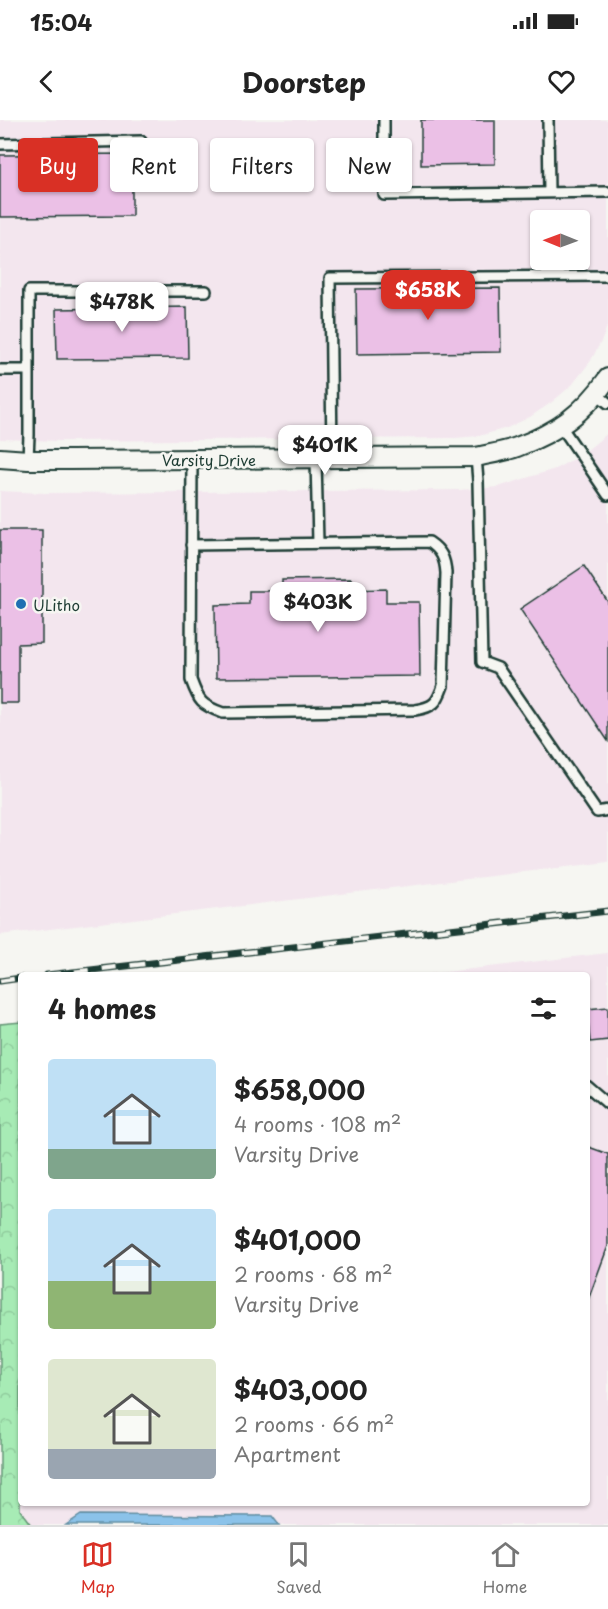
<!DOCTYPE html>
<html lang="en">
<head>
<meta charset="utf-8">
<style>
	body { margin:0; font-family:"Playpen Sans",sans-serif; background:#f2f2f2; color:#222; height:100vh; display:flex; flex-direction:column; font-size:22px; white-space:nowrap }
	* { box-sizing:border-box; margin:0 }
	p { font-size:20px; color:#767676 }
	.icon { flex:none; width:33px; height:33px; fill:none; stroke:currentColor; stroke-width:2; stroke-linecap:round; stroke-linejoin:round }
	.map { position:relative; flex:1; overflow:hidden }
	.side { position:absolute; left:18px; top:852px; width:572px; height:534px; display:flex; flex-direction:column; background:#fff; border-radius:6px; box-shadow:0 2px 4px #0004 }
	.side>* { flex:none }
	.guide { position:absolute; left:18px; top:18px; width:573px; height:54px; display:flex; gap:12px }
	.needle { width:39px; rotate:271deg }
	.tools { position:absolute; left:530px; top:90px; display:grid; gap:12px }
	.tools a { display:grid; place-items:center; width:60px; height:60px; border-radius:6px; background:#fff; box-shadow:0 2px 4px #0004; font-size:30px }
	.price { position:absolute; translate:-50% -51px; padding:0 14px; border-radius:12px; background:#fff; color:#222; font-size:20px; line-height:39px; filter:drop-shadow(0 2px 3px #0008) }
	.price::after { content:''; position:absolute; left:50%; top:36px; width:18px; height:14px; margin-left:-9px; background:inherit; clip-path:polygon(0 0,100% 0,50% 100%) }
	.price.current { background:#d93025; color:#fff }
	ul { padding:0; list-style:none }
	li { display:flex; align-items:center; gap:18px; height:150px; padding:0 30px }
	li span { display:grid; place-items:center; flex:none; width:168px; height:120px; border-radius:6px; color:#555 }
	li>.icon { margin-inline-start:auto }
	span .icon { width:72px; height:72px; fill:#fffc; stroke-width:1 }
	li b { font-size:26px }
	h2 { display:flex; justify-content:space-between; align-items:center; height:72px; padding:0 30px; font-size:26px }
	.tag { padding:0 21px; border-radius:6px; background:#fff; box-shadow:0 2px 4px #0004; font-size:21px; line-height:54px }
	.tag.current { background:#d93025; color:#fff }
	.status { display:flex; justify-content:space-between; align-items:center; height:42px; padding:0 30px; background:#fff; direction:ltr }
	.status svg { height:16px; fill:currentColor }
	header { display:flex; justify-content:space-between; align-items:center; height:78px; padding:0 30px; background:#fff; font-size:27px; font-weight:700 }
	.tab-bar { display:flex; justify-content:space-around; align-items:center; height:84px; border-top:2px solid #e0e0e0; background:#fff; font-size:16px; color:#767676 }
	.tab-bar a { display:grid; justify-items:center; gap:3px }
	.tab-bar .current { color:#d93025 }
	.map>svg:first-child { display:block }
</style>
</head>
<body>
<div class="status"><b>15:04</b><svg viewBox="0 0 49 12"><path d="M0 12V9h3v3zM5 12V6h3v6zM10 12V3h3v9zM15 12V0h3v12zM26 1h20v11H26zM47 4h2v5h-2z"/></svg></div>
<header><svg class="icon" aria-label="back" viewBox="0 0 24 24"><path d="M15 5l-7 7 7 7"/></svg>Doorstep<svg class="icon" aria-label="heart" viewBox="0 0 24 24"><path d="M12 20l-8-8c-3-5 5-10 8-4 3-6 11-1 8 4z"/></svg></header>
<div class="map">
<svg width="608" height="1405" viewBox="0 0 608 1405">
	<defs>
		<pattern id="forest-crowns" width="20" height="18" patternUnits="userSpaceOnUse" patternTransform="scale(1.5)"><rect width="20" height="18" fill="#a7ebb5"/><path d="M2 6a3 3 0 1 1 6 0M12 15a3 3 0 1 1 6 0" fill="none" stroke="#8fca9c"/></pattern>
	</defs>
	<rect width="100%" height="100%" fill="#f6f6f2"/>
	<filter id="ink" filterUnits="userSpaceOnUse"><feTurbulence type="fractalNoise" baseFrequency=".0167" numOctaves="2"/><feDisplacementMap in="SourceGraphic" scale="12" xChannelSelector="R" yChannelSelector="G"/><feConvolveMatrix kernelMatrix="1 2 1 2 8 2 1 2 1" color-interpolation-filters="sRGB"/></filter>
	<g filter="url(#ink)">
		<path fill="#f3e6ee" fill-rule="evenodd" d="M0,0h608v204l-6,16 -12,22 -18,23 -20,17 -22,15 -23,11 -28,8 -24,2 -396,3 -59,-2zM540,100h39v40h-39z
			M608,313v429l-608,73v-444l46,2 413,-3 39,-3 57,-18 26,-14z
			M608,833v572h-577l-11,-15 1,-26v19h565v-528h-166z"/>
		<path fill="url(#forest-crowns)" stroke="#639474" stroke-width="1.5" d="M21,902l-1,488 11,15h-31v-501z"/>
		<path fill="#8bc2e9" stroke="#608da1" stroke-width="1.5" d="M81,1395l191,1 7,9h-213z"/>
		<path fill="#ebc0e6" stroke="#1f3d34" stroke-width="1.5" d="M421,0h74v44l-74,1z
			M132,34v62l-132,1v-62z
			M500,168l1,64 -144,2 -1,-65z
			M187,187l1,51 -131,1 -1,-50z
			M0,410h42v113l-24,1v59h-18z
			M584,446l24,36v139l-88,-132z
			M351,459v11l35,-1v13h33l1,74 -204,2 -1,-73 34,-1v-13h33v-11z
			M608,887v33l-18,2 -3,-33z
			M586,1026l22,8v92l-20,54h-2z"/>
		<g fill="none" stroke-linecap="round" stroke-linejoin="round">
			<defs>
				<path id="service" d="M384,0v75l224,-3
					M548,0l1,73
					M0,24l141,-3
					M0,250h29
					M597,274l11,9
					M561,306l47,69
					M476,337l2,24 4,181 16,6 99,144 11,-2
					M332,338l-2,-180 278,-2
					M316,339l2,84
					M28,340l1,-25v-144h177
					M191,425l238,-3c12,8 16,16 17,31l-3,113c-6,17 -9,21 -28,24l-192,3c-22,-8 -24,-11 -32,-33 0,-73 0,-147 1,-221
					M586,965l22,19"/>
				<path id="minor" d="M0,338l28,2h42l406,-3c13,-3 28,-5 41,-10 40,-15 66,-33 91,-69"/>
			</defs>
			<use href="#service" stroke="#1f3d34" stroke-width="14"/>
			<use href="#minor" stroke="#1f3d34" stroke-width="22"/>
			<use href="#service" stroke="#f6f6f2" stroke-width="9"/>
			<use href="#minor" stroke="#f6f6f2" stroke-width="18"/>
			<defs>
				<path id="rail" d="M47,855l561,-64
					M0,861l21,-3"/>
			</defs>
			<use href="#rail" stroke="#1f3d34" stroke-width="7"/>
			<use href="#rail" stroke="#f6f6f2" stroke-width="4.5" stroke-dasharray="14" stroke-linecap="butt"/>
		</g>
	</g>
	<circle fill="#1f6fb2" stroke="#f6f6f2" stroke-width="2" cx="21" cy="484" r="6"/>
	<g text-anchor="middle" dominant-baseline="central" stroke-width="5" stroke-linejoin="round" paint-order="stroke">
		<g font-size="15" fill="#1f3d34" stroke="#f6f6f2">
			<text x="209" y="339">Varsity Drive</text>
		</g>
		<g font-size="15" fill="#1f3d34" stroke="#f6f6f2" text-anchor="start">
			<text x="33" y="484">ULitho</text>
		</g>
	</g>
</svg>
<div class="tools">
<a><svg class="needle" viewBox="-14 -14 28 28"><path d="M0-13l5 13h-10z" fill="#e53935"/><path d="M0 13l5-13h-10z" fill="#767676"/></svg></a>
</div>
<b class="price current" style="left:428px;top:201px">$658K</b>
<b class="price" style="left:122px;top:213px">$478K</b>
<b class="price" style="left:325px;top:356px">$401K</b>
<b class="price" style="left:318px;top:513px">$403K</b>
<div class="guide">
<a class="tag current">Buy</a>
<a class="tag">Rent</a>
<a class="tag">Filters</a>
<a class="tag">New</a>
</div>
<section class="side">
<h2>4 homes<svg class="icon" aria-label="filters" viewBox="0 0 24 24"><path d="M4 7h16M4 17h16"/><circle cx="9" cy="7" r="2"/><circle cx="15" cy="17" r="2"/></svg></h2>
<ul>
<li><span style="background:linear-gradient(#bfe0f5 75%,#7fa58c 0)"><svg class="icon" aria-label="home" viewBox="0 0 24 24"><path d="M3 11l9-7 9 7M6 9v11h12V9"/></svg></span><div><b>$658,000</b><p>4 rooms · 108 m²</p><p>Varsity Drive</p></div></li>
<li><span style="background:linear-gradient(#bfe0f5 60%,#8fb573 0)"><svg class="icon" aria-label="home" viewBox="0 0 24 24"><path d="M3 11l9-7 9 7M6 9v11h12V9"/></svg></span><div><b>$401,000</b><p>2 rooms · 68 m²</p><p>Varsity Drive</p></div></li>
<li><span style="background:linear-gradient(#dfe7d0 75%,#9aa5b1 0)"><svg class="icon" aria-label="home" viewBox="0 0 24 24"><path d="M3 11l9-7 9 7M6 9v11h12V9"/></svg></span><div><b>$403,000</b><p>2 rooms · 66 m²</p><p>Apartment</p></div></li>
</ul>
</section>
</div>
<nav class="tab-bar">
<a class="current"><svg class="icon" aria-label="map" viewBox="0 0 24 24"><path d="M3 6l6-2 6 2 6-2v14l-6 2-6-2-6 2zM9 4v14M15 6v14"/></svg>Map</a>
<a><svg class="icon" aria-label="saved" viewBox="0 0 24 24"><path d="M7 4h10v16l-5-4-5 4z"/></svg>Saved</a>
<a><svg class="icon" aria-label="home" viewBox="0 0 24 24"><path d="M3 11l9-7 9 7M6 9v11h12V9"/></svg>Home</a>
</nav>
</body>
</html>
